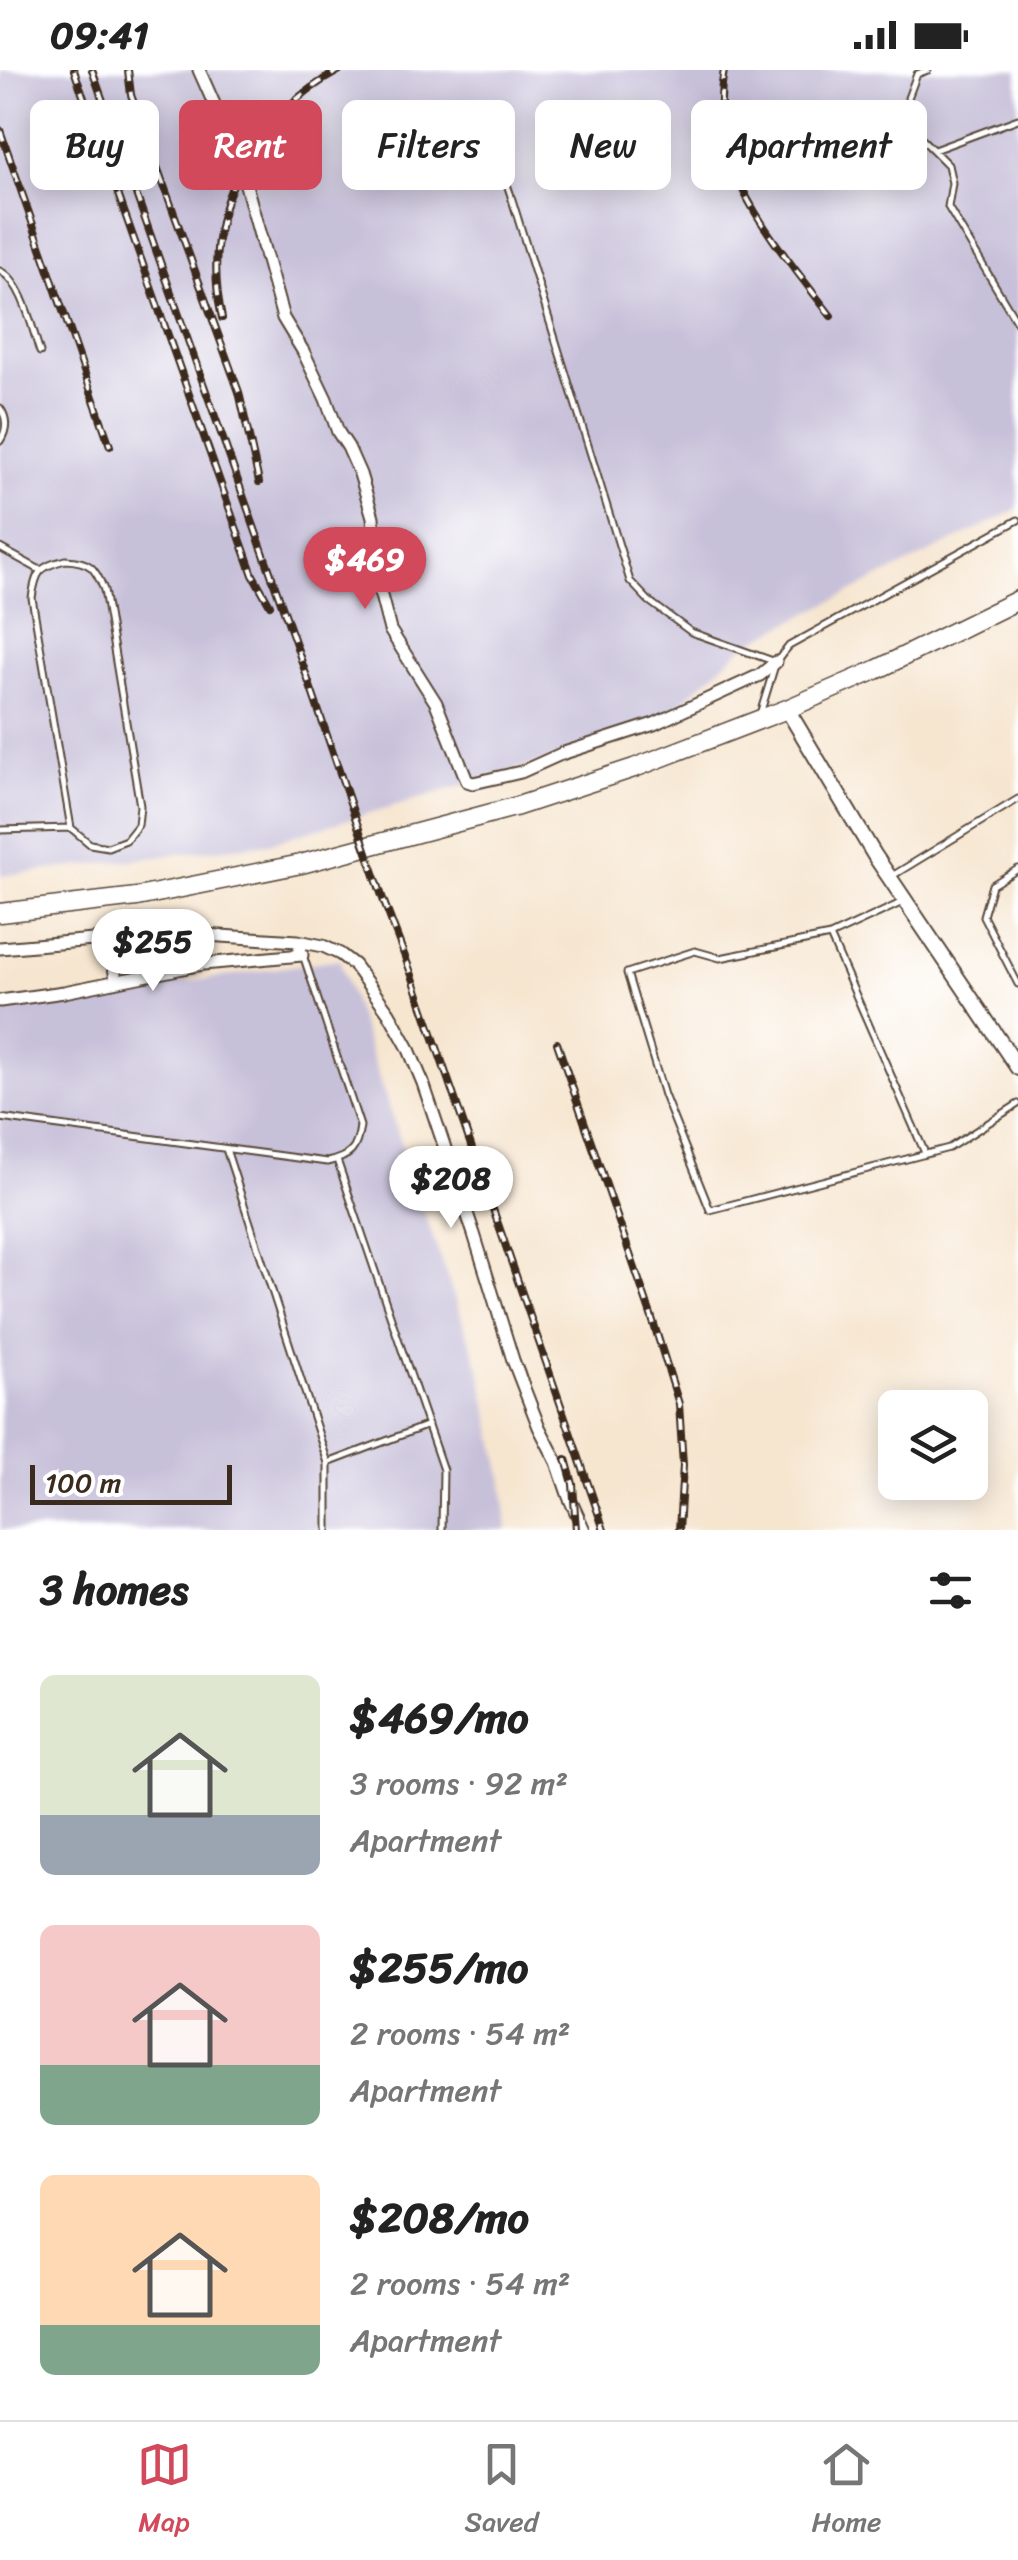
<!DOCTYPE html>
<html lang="en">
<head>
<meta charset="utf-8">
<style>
	body { margin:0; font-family:Sriracha,sans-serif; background:#f2f2f2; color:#222; height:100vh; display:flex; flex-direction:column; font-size:38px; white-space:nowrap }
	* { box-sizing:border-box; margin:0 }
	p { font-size:32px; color:#767676 }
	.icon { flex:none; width:55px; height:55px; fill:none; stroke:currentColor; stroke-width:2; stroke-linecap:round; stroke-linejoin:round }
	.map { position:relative; height:1460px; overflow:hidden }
	.details { display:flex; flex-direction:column; background:#fff; flex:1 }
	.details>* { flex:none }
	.guide { position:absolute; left:30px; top:30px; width:960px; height:90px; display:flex; gap:20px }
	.tools { position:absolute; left:878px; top:1320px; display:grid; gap:20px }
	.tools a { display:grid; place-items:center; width:110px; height:110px; border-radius:15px; background:#fff; box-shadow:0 5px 25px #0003; font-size:50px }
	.scale { position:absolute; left:30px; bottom:25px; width:202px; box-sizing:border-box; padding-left:10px; border:5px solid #3b2a1e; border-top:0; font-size:28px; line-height:35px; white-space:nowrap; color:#3b2a1e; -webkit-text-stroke:8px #fff; paint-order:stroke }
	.price { position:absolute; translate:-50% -85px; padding:0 22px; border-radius:35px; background:#fff; color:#222; font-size:32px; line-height:65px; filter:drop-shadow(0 2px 5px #0008) }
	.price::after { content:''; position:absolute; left:50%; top:60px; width:30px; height:22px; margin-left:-15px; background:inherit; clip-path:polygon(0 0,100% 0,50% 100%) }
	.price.selected { background:#d1495b; color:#fff }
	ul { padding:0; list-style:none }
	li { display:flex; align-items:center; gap:30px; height:250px; padding:0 40px }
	li span { display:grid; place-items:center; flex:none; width:280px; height:200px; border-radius:15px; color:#555 }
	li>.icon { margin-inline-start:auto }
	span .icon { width:120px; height:120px; fill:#fffc; stroke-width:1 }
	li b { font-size:42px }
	h2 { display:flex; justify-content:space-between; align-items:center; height:120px; padding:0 40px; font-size:42px }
	.chip { padding:0 35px; border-radius:15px; background:#fff; box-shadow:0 5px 25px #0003; font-size:35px; line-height:90px }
	.chip.selected { background:#d1495b; color:#fff }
	.status { display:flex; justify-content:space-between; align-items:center; height:70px; padding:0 50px; background:#fff; direction:ltr }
	.status svg { height:28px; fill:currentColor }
	.dock { display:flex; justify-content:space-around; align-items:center; height:140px; border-top:2px solid #e0e0e0; background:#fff; font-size:28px; color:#767676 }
	.dock a { display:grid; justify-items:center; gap:5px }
	.dock .selected { color:#d1495b }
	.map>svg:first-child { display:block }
</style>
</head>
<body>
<div class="status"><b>09:41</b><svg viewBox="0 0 49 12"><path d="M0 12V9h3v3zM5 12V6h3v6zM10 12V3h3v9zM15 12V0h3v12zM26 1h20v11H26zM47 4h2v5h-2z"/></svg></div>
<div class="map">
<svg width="1018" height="1460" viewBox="0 0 1018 1460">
	<rect width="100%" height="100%" fill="#fff"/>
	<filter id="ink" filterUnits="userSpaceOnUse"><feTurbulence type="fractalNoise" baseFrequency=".01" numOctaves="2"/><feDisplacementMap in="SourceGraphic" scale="20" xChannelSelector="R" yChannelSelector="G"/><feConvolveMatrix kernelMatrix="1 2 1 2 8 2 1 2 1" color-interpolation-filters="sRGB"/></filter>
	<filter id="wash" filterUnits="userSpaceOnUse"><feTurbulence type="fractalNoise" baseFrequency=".0048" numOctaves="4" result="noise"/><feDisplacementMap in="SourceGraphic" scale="40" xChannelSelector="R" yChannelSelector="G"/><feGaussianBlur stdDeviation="2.25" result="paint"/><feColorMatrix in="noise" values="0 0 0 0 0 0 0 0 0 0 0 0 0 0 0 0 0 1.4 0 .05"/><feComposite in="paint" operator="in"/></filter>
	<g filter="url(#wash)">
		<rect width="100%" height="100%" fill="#f6e5cf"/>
		<path fill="#c7c0d9" d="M0,0h1018v439l-272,135 -94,85 -383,114 -269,33z
			M339,889l86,256 55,155 23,111 4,49h-507v-520z"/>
	</g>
	<g filter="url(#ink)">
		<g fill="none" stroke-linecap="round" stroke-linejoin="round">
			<defs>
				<path id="service" d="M928,0l-11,4 -9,24 5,24 7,15 28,28 4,18 -4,24 70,117
					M466,37l16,6 28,80 120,388 19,20 42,31 82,29
					M934,80l84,-31
					M0,201c23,11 32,58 40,81
					M0,338c8,11 7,22 0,33
					M0,478l40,22
					M65,490c25,1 30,7 39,30l36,216 -2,19 -12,15 -18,7 -18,-3 -19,-16 -39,-230c4,-27 7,-31 33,-38z
					M760,644l16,-52 13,-16 229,-126
					M0,760l71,-2
					M1018,799l-26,16 -9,31 35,68
					M892,806l126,-77
					M905,831l-75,35 -110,22 -25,-7 -68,22 37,122 46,115 239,-62 69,-44
					M830,866l95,217
					M0,1048l327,44c24,-5 30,-12 33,-36l-56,-168
					M226,1079l102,314v67
					M337,1090l106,310 -1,60
					M328,1393l100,-38"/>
				<path id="minor" d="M199,0l40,90 44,158 20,33 23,48 12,33 10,15 12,27 13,43 3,41 -2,11 16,61 46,73 31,78 6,2 48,-11 40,-18 93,-30 106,-49 16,-13
					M110,870l6,40
					M298,871l25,5 17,8 14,11 35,48 19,34 15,36 51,151 39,126 26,67 18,35 12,35 15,33
					M0,878l175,-15 123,8 4,14 -99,9 -139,28 -64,9"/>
				<path id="tertiary" d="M787,639l88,147 143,212"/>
				<path id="trunk" d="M0,843l137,-16 164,-33 217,-58 116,-38 153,-59 89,-39 142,-70"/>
			</defs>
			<use href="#service" stroke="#574639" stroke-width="9"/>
			<use href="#minor" stroke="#574639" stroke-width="15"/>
			<use href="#tertiary" stroke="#574639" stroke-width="18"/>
			<use href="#trunk" stroke="#574639" stroke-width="21"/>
			<use href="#service" stroke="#fff" stroke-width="5"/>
			<use href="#minor" stroke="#fff" stroke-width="11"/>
			<use href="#tertiary" stroke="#fff" stroke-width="14"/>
			<use href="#trunk" stroke="#fff" stroke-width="18"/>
			<defs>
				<path id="rail" d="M74,0l179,505 17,30
					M92,0l202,569 90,263 29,76 191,552
					M128,0l3,25 108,297 20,90
					M724,0c-19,99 52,173 107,246
					M0,60l110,316
					M222,248c-23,-104 26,-198 118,-248
					M557,973l94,272 28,89 4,61 -4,65
					M566,1389l7,25 3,46"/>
			</defs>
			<use href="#rail" stroke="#3b2a1e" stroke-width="8"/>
			<use href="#rail" stroke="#fff" stroke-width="4" stroke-dasharray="11" stroke-linecap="butt"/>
		</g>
	</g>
</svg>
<div class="tools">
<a><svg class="icon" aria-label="layers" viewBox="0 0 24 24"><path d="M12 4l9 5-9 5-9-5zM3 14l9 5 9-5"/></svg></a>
</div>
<div class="scale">100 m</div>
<b class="price selected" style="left:365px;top:542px">$469</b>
<b class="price" style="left:153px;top:924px">$255</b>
<b class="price" style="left:451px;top:1161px">$208</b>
<div class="guide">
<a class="chip">Buy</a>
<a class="chip selected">Rent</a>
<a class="chip">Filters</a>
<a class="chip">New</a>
<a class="chip">Apartment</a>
</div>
</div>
<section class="details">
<h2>3 homes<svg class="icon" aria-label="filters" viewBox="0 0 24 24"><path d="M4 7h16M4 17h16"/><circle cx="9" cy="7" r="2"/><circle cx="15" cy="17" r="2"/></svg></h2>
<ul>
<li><span style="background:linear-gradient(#dfe7d0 70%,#9aa5b1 0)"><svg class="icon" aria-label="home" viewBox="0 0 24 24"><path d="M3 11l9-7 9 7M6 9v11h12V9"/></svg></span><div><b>$469/mo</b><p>3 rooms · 92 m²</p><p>Apartment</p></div></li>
<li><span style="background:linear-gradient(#f6c9c9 70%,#7fa58c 0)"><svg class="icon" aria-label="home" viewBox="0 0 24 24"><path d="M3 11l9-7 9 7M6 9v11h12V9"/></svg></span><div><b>$255/mo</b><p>2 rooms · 54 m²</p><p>Apartment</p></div></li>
<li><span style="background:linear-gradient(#ffd9b3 75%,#7fa58c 0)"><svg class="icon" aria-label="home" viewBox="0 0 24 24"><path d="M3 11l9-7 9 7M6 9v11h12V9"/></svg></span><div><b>$208/mo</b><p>2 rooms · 54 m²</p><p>Apartment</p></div></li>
</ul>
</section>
<nav class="dock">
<a class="selected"><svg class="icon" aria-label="map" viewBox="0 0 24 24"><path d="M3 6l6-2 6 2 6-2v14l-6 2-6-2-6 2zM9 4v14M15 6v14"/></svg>Map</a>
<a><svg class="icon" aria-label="saved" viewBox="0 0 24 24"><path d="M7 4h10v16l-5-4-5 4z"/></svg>Saved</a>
<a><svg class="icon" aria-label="home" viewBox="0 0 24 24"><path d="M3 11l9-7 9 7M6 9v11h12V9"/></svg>Home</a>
</nav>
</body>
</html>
